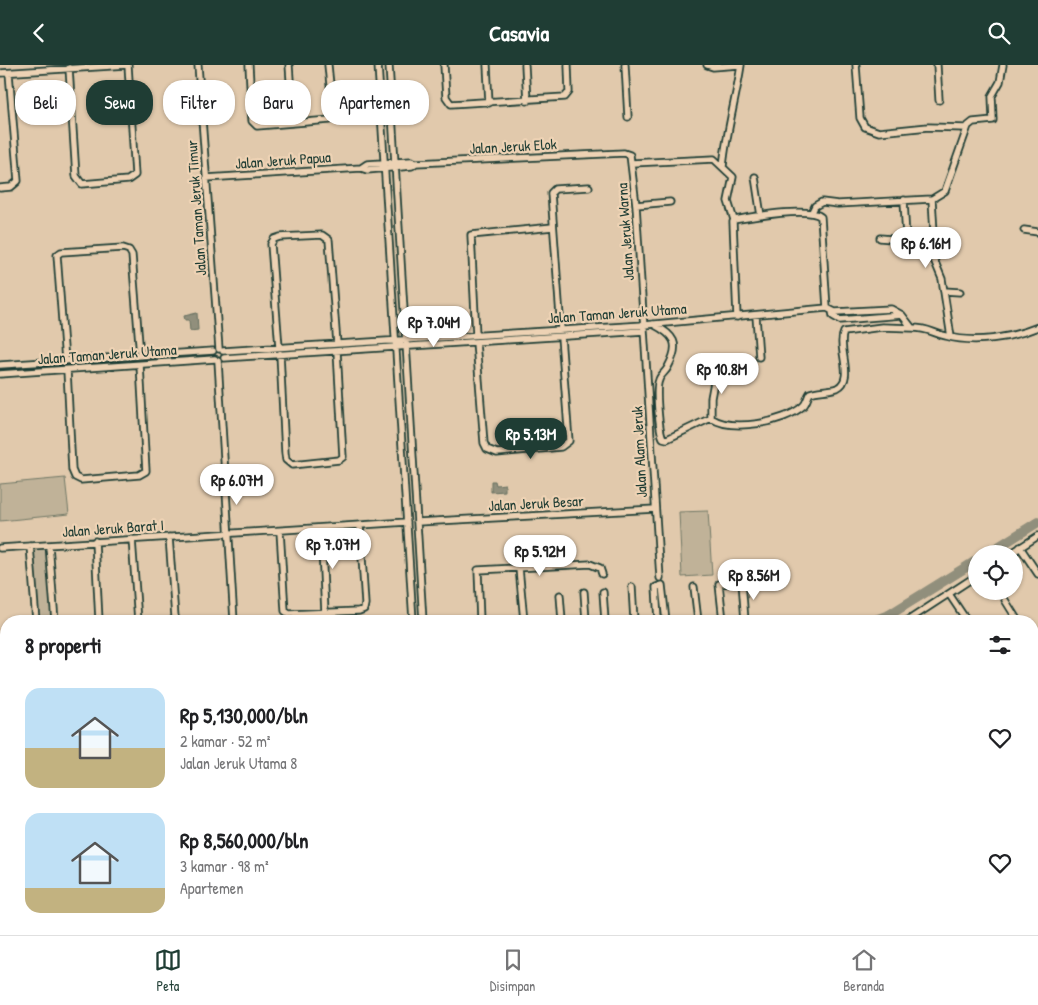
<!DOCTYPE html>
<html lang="id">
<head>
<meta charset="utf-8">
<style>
	body { margin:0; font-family:"Patrick Hand",sans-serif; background:#f2f2f2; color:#202124; height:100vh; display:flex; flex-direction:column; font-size:19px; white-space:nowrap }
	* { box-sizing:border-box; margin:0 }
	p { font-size:16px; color:#757577 }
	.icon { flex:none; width:28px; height:28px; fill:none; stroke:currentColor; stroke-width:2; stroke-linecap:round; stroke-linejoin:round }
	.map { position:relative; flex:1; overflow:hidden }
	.details { position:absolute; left:0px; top:550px; width:1039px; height:320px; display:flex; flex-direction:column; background:#fff; border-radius:20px 20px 0 0; box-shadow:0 1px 4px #0004 }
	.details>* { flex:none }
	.hud { position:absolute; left:15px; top:15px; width:500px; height:45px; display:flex; gap:10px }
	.tools { position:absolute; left:968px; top:480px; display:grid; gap:10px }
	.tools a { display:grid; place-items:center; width:55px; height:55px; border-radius:50%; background:#fff; box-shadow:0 1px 4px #0004; font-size:25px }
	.price { position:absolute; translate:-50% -42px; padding:0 11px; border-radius:18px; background:#fff; color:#222; font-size:16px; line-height:32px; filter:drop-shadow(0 1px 2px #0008) }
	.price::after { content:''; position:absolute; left:50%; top:30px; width:15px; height:11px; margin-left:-8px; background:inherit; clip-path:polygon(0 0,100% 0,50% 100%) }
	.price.active { background:#1f3d34; color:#fff }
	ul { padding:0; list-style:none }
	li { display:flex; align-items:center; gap:15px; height:125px; padding:0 25px }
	li span { display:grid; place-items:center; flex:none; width:140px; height:100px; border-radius:15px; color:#555 }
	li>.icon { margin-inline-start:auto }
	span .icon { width:60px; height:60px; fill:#fffc; stroke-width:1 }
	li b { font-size:21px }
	h2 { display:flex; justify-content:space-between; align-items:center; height:60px; padding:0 25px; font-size:21px }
	.pill { padding:0 18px; border-radius:20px; background:#fff; box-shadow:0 1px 4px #0004; font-size:18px; line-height:45px }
	.pill.active { background:#1f3d34; color:#fff }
	header { display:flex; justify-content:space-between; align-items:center; height:65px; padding:0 25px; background:#1f3d34; color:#fff; font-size:22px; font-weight:700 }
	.dock { display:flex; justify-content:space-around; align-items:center; height:70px; border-top:1px solid #e0e0e0; background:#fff; font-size:14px; color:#757577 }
	.dock a { display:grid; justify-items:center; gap:2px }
	.dock .active { color:#1f3d34 }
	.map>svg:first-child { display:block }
</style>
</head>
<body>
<header><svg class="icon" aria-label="back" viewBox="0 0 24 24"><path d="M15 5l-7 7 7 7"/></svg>Casavia<svg class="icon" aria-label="search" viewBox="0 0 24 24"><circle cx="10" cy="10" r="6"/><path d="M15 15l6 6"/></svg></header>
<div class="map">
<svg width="1038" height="870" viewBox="0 0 1038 870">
	<rect width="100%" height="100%" fill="#e1c9ac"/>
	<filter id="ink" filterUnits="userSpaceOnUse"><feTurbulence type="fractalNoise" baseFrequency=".02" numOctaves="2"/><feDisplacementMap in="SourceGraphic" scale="10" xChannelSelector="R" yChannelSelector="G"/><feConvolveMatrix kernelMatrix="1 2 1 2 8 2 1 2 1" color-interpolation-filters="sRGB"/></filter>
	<g filter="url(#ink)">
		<path fill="#d0bda2" d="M309,864h39l-1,6 -38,-1z"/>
		<path fill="#c0b298" stroke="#707866" d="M65,413l4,36 -69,7v-37z
			M708,446l4,64 -30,2 -3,-65z
			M46,483l6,73h-14l-5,-72z"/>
		<path fill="#918f7b" stroke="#636e5f" d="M197,248l1,17 -8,1 -1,-11h-4l-1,-4z
			M491,416h4l1,4 9,-1v7l-14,1z"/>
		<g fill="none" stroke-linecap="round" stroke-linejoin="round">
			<path stroke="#918f7b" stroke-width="10" d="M987,489l51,-32
				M873,556l16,-6 87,-54
				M0,628l6,-1"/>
			<defs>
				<path id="minor" d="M198,0l21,284
					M249,0l3,56 5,5 73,-6 3,-5 -5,-50
					M289,0l4,58
					M378,0l35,556
					M389,0l34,556
					M444,0l2,32 5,7 114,-7 4,-5 -1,-27
					M487,0l2,38
					M525,0l2,36
					M625,0l3,52
					M707,0l6,2 26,-2
					M856,0l4,53 5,9 14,5 49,-5 38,1
					M937,0l2,35
					M69,3l7,108 6,8 46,-4 7,-5 -7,-110
					M0,8l127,-8
					M632,98l82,-4 19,18 -5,24 6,19
					M723,102c3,-34 13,-68 18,-102
					M361,103l6,-4 44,-3 5,2
					M755,112l6,39
					M206,113l155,-10 6,2 45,-4 4,-3 208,-10 6,2 6,50 24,373
					M0,123l11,-1 7,-6 -9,-108
					M932,134l2,34 -4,17 12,29 9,58
					M636,140l34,-3
					M812,147l3,-6 7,-4 16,2 94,-5 13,-8 23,-65 5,-4 20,-2 -1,-24 8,-14 3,-17
					M1024,165l14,2
					M880,173l23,2 3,-2 -2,-38
					M944,226l16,1
					M832,246l1,5 7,4 62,-5
					M756,251l3,41
					M737,252l-4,-95 1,-2c18,-3 75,-14 87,-3l6,91
					M653,259c21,11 28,19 15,43 -2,5 -8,8 -9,13 -4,8 0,51 4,58l4,1 44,-21c21,14 73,5 92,-12 4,-3 4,-9 7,-13 8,-3 18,-2 27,-5 19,-9 -1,-41 7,-56l38,-5 30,1
					M561,265l-10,-137 4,-4 34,-2
					M476,270l-5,-100 82,-8
					M476,277l8,101 3,6 10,4 64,-6 8,-6 -8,-104
					M279,282l-8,-103 3,-5 6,-2 42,-2 7,5 8,104
					M223,286l421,-26 183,-17 8,4 56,-3 11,6 10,13c18,0 19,5 34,8 29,8 65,2 92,-9
					M280,289l5,99 1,7 6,5 47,-5 4,-3 -6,-106
					M224,293l420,-27
					M65,296l-8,-106 4,-3 62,-4 6,2 3,5 8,101
					M218,296l16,260
					M0,300l213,-14
					M67,305l5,100 3,7 6,3 58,-5 7,-4 -6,-106
					M0,309l215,-15
					M711,353v-20l5,-27
					M418,457l237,-13
					M321,463l4,85
					M280,466l5,80 4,3 70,-3 5,-2 1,-5 -5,-78
					M169,472l6,80 -3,4
					M132,474l6,82
					M95,476l4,80
					M49,480l6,76
					M30,481l6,75
					M1020,482l18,27
					M0,483l407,-26
					M1010,489l28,-18
					M519,503l5,53
					M632,522l2,34
					M694,522l4,34
					M584,527l2,29
					M603,527l2,29
					M949,529l18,27
					M560,530l2,26
					M1005,535l13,21
					M480,556l-2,-51 112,-6 10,4 2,6
					M658,556l-2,-34 6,-2 4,36
					M723,556l-4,-37 23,-2 3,39
					M907,556l69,-45
					M1032,580l6,9
					M0,614l6,-1
					M0,668l6,2
					M1032,695l6,-4
					M4,729h2
					M1032,759l6,-4
					M0,787h6
					M262,864l3,1
					M624,866l45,3v-5
					M32,870l1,-6
					M76,870l1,-6
					M173,870l1,-6
					M207,870l1,-6
					M303,870l3,-6
					M952,870l3,-6"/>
				<path id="highway" d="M1032,717l6,-4
					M1032,731l6,-4
					M791,870l10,-6
					M809,870l9,-6
					M832,870l9,-6"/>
			</defs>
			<use href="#minor" stroke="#1f3d34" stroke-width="9"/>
			<use href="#highway" stroke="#1f3d34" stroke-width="12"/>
			<use href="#minor" stroke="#edd2b4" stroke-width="5.5"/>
			<use href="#highway" stroke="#edd2b4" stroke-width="9"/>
		</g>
	</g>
	<g text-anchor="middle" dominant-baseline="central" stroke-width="4.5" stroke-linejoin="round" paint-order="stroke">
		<g font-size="15" fill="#1f3d34" stroke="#edd2b4">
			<text transform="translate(513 81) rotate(-3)">Jalan Jeruk Elok</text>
			<text transform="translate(283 95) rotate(-4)">Jalan Jeruk Papua</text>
			<text transform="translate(196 143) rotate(-94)">Jalan Taman Jeruk Timur</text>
			<text transform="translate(625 167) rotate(-94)">Jalan Jeruk Warna</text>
			<text transform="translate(617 248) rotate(-4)">Jalan Taman Jeruk Utama</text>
			<text transform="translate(107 289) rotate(-4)">Jalan Taman Jeruk Utama</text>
			<text transform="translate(639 387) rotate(-93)">Jalan Alam Jeruk</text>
			<text transform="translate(536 438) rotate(-3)">Jalan Jeruk Besar</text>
			<text transform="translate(113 463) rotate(-4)">Jalan Jeruk Barat I</text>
		</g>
	</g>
</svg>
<div class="tools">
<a><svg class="icon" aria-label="locate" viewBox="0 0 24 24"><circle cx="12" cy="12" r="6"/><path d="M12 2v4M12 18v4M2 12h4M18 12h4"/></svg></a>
</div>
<b class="price" style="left:926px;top:204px">Rp 6.16M</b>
<b class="price" style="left:434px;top:283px">Rp 7.04M</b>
<b class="price" style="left:722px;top:330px">Rp 10.8M</b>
<b class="price active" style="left:531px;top:395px">Rp 5.13M</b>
<b class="price" style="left:237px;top:441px">Rp 6.07M</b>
<b class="price" style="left:333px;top:505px">Rp 7.07M</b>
<b class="price" style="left:540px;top:512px">Rp 5.92M</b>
<b class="price" style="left:754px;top:536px">Rp 8.56M</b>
<div class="hud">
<a class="pill">Beli</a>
<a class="pill active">Sewa</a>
<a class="pill">Filter</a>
<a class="pill">Baru</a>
<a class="pill">Apartemen</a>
</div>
<section class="details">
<h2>8 properti<svg class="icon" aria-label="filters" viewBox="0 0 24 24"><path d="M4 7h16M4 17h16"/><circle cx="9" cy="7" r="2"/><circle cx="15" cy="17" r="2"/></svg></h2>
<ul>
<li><span style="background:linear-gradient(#bfe0f5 60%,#c2b280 0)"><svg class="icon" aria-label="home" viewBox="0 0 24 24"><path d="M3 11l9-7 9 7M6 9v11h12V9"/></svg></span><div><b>Rp 5,130,000/bln</b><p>2 kamar · 52 m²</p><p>Jalan Jeruk Utama 8</p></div><svg class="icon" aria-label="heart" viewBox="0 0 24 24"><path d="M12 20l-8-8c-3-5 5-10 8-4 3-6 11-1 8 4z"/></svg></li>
<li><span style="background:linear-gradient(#bfe0f5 75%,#c2b280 0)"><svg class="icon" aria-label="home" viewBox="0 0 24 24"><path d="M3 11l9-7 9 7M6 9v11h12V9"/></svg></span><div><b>Rp 8,560,000/bln</b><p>3 kamar · 98 m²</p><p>Apartemen</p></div><svg class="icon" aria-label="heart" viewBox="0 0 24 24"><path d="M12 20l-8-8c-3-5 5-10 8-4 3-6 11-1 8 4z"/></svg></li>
</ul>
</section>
</div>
<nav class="dock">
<a class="active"><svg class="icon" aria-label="map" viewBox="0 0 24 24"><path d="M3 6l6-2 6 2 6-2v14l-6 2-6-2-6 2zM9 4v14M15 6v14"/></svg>Peta</a>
<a><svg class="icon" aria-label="saved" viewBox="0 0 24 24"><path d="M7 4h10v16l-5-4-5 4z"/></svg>Disimpan</a>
<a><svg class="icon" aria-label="home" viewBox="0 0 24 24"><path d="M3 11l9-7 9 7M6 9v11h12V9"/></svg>Beranda</a>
</nav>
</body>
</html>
